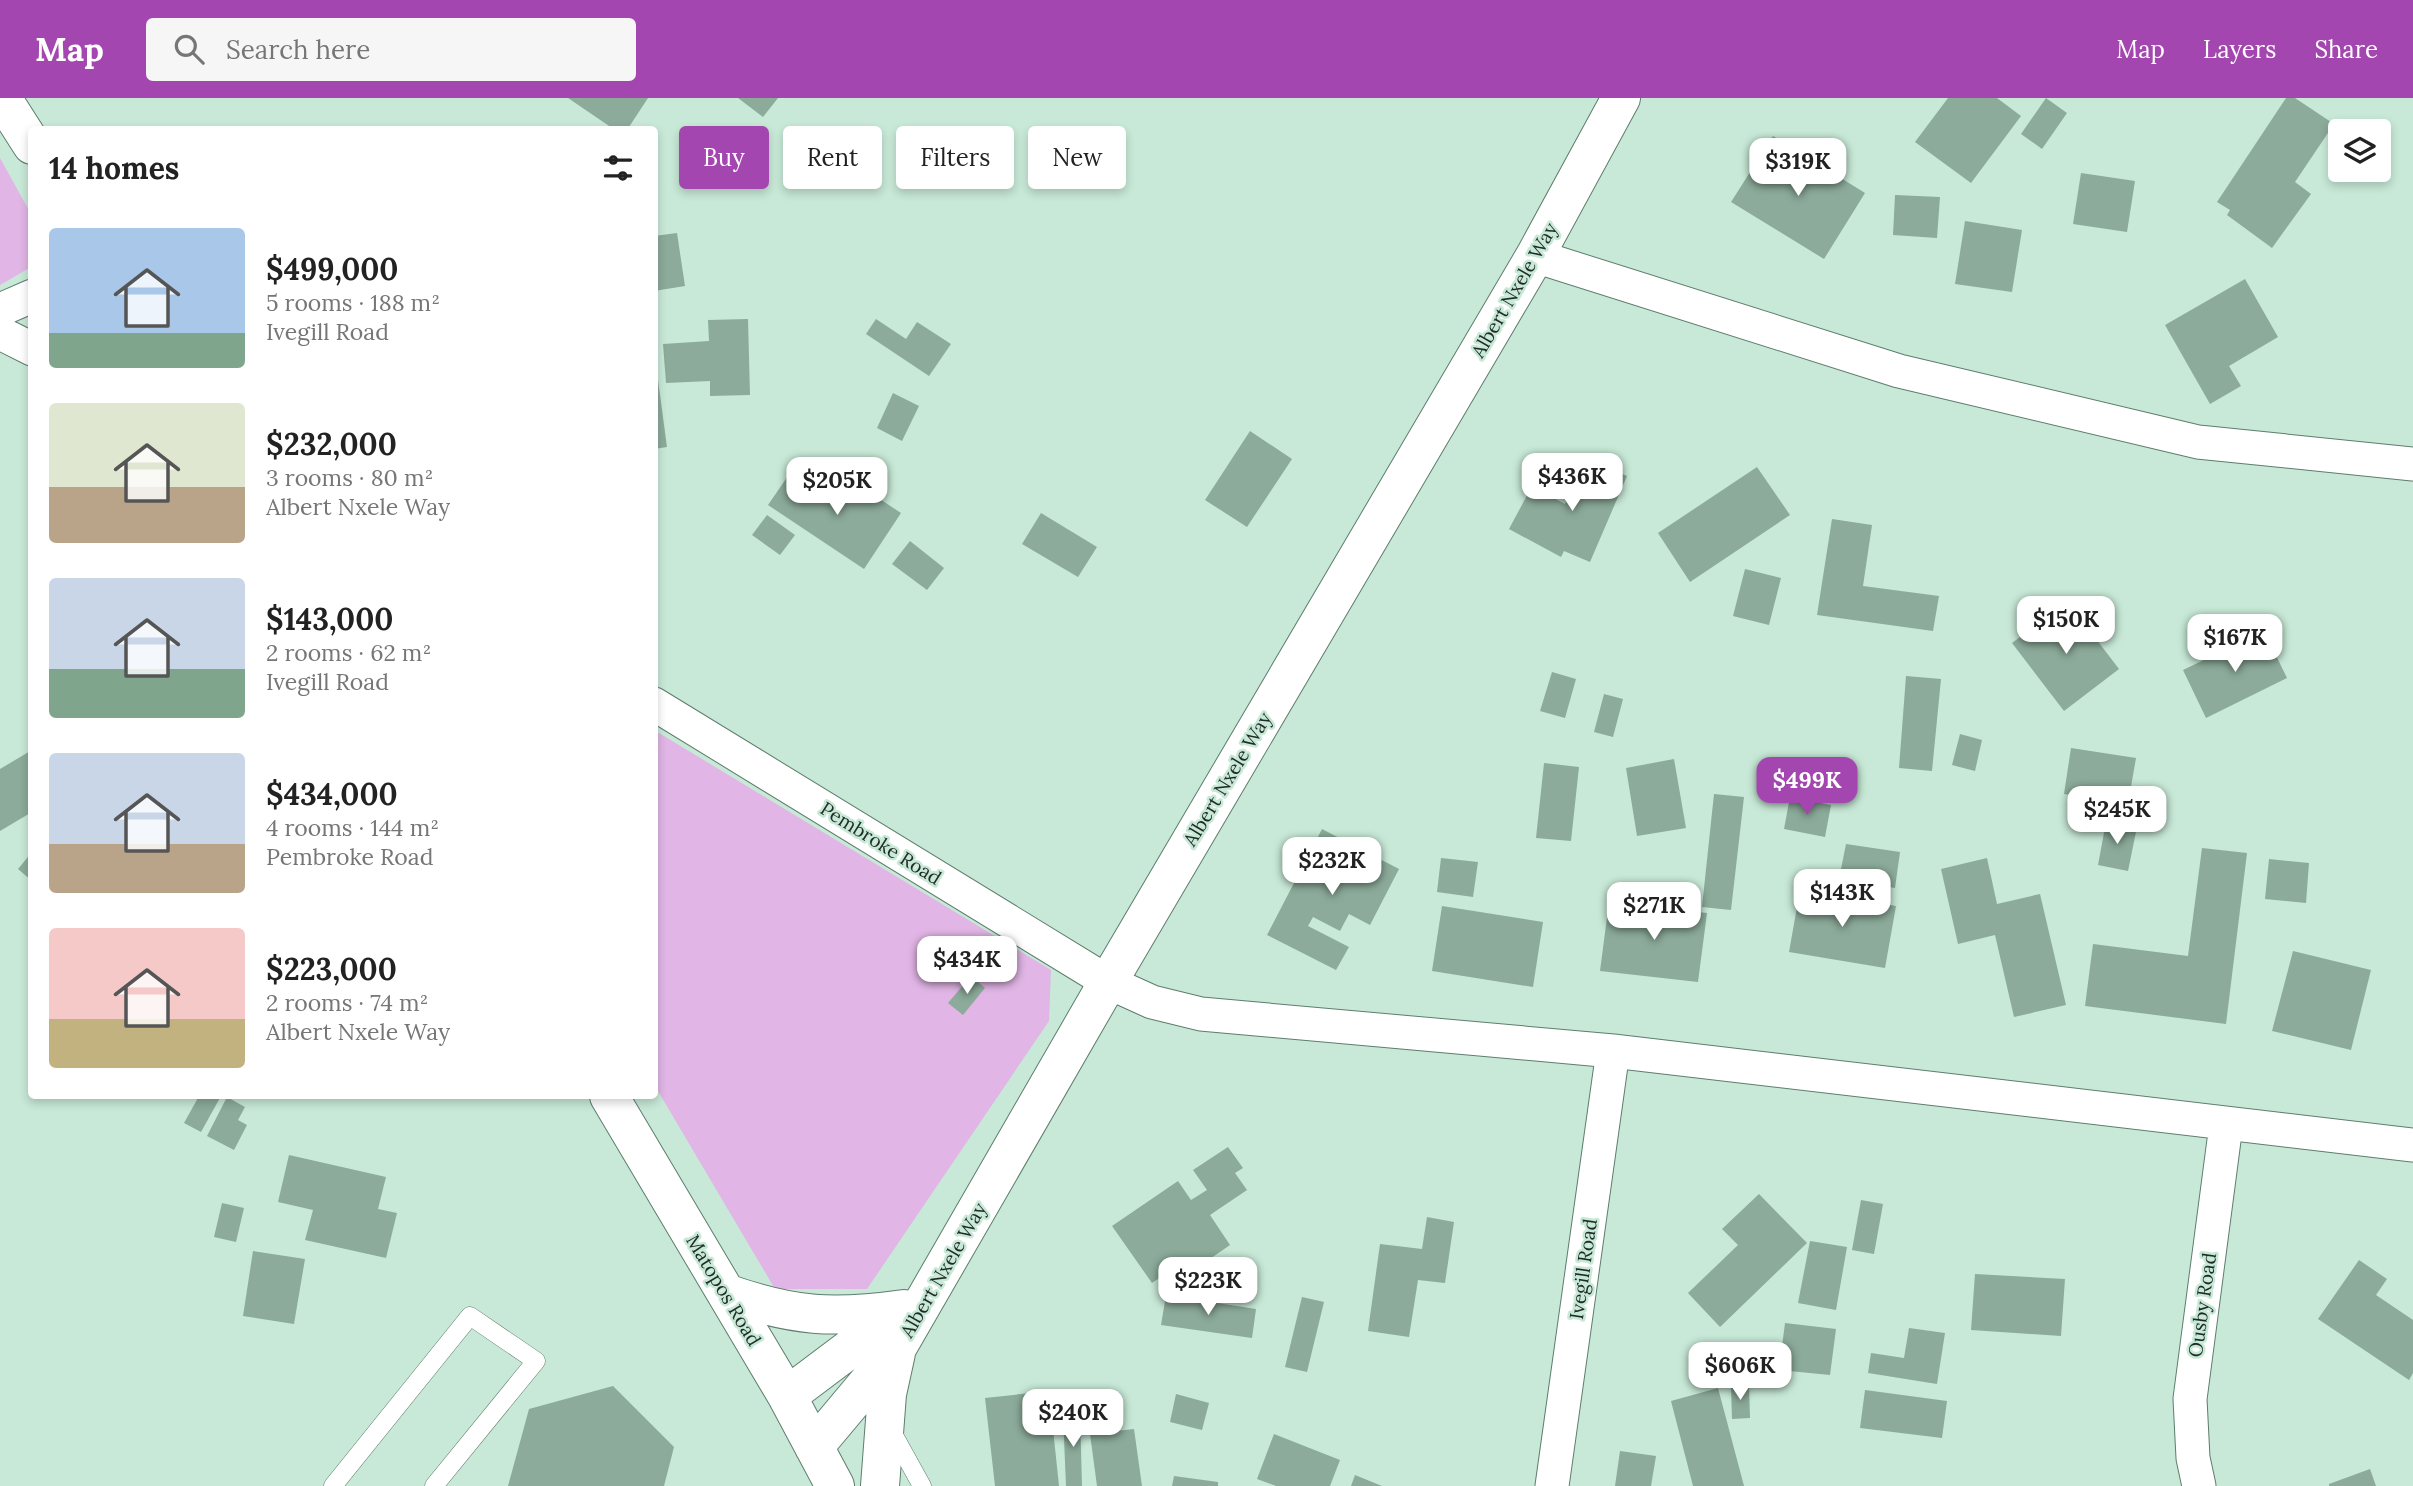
<!DOCTYPE html>
<html lang="en">
<head>
<meta charset="utf-8">
<style>
	body { margin:0; font-family:Lora,serif; background:#f6f6f6; color:#222; height:100vh; display:flex; flex-direction:column; font-size:26px; white-space:nowrap }
	* { box-sizing:border-box; margin:0 }
	p { font-size:23px; color:#767676 }
	.icon { flex:none; width:38px; height:38px; fill:none; stroke:currentColor; stroke-width:2; stroke-linecap:round; stroke-linejoin:round }
	.map { position:relative; flex:1; overflow:hidden }
	.side { position:absolute; left:28px; top:28px; width:630px; height:973px; display:flex; flex-direction:column; background:#fff; border-radius:7px; box-shadow:0 4px 10px #0003 }
	.side>* { flex:none }
	.top-card { position:absolute; left:679px; top:28px; width:665px; height:63px; display:flex; gap:14px }
	.buttons { position:absolute; left:2328px; top:21px; display:grid; gap:14px }
	.buttons a { display:grid; place-items:center; width:63px; height:63px; border-radius:7px; background:#fff; box-shadow:0 4px 10px #0003; font-size:35px }
	.price { position:absolute; translate:-50% -60px; padding:0 16px; border-radius:14px; background:#fff; color:#222; font-size:23px; line-height:46px; filter:drop-shadow(0 2px 4px #0008) }
	.price::after { content:''; position:absolute; left:50%; top:42px; width:21px; height:16px; margin-left:-10px; background:inherit; clip-path:polygon(0 0,100% 0,50% 100%) }
	.price.selected { background:#a446af; color:#fff }
	ul { padding:0; list-style:none }
	li { display:flex; align-items:center; gap:21px; height:175px; padding:0 21px }
	li span { display:grid; place-items:center; flex:none; width:196px; height:140px; border-radius:7px; color:#555 }
	li>.icon { margin-inline-start:auto }
	span .icon { width:84px; height:84px; fill:#fffc; stroke-width:1 }
	li b { font-size:30px }
	h2 { display:flex; justify-content:space-between; align-items:center; height:84px; padding:0 21px; font-size:30px }
	.chip { padding:0 24px; border-radius:7px; background:#fff; box-shadow:0 4px 10px #0003; font-size:24px; line-height:63px }
	.chip.selected { background:#a446af; color:#fff }
	header { display:flex; align-items:center; gap:42px; box-sizing:border-box; height:98px; padding:0 35px; background:#a446af; color:#fff }
	header strong { font-size:33px }
	nav { display:flex; gap:38px; margin-inline-start:auto; font-size:24px }
	.search { width:490px; height:63px; background:#f6f6f6; display:flex; align-items:center; gap:18px; box-sizing:border-box; padding:0 24px; border-radius:7px; color:#767676; font-size:26px }
	.map>svg:first-child { display:block }
</style>
</head>
<body>
<header>
<strong>Map</strong>
<div class="search"><svg class="icon" aria-label="search" viewBox="0 0 24 24"><circle cx="10" cy="10" r="6"/><path d="M15 15l6 6"/></svg>Search here</div>
<nav><a>Map</a><a>Layers</a><a>Share</a></nav>
</header>
<div class="map">
<svg width="2413" height="1388" viewBox="0 0 2413 1388">
	<rect width="100%" height="100%" fill="#c8e9d7"/>
	<path fill="#e1b5e5" d="M0,60l31,56v53l-31,18z
		M654,632l397,240 -2,51 -182,268h-92l-120,-203z"/>
	<path fill="#8cab9a" d="M568,0h80l-21,32h-12z
		M738,0h40l-15,19z
		M1948,0h49l24,18 -50,67 -56,-41z
		M2046,0l21,15 -25,36 -21,-15z
		M2286,0h9l39,26 -39,58 16,12 -39,54 -45,-33 3,-5 -13,-8z
		M1773,38l92,57 -41,66 -93,-57z
		M937,42l41,20 -14,28 -41,-20z
		M2081,75l54,8 -8,51 -54,-8z
		M1895,97l45,2 -3,41 -44,-3z
		M1965,123l57,9 -10,62 -57,-8z
		M677,135l8,53 -31,5v-55z
		M2245,181l33,58 -49,29 12,20 -31,18 -45,-79z
		M748,221l2,76 -40,1v-15l-44,2 -3,-39 46,-3 -1,-21z
		M876,221l30,20 11,-17 34,22 -22,32 -63,-42z
		M654,252l13,97 -13,2z
		M893,295l26,13 -17,35 -25,-13z
		M1250,333l42,28 -45,68 -42,-27z
		M1585,360l42,18 -37,86 -26,-11 -3,6 -52,-28 23,-43 33,18z
		M1757,369l33,48 -100,67 -32,-49z
		M792,372l52,34 13,-20 44,29 -37,56 -96,-64z
		M1041,415l56,34 -19,30 -56,-33z
		M767,417l28,20 -15,20 -28,-20z
		M1832,421l40,6 -9,61 76,10 -6,35 -116,-16z
		M910,443l34,27 -17,22 -35,-26z
		M1745,471l36,9 -12,47 -36,-9z
		M2067,503l52,68 -55,42 -52,-68z
		M2264,533l23,47 -81,40 -23,-48z
		M1552,574l24,7 -11,39 -25,-7z
		M1906,578l35,3 -9,92 -33,-3z
		M1604,596l19,5 -10,38 -19,-5z
		M1960,636l22,6 -7,31 -23,-6z
		M2071,650l65,10 -8,46 -64,-10z
		M32,652v62l-32,19v-62z
		M1674,661l12,69 -49,8 -11,-68z
		M1544,665l35,4 -8,74 -35,-3z
		M1714,696l30,3 -13,113 -29,-3z
		M1790,699l41,8 -6,32 -41,-8z
		M2106,724l31,5 -9,44 -30,-6z
		M1322,731l77,40 -29,56 -21,-11 -9,17 -27,-14 -5,9 41,21 -13,23 -69,-35z
		M1846,746l54,8 -5,36 -56,-9z
		M2202,750l45,5 -21,171 -141,-18 8,-62 95,12z
		M32,754v29l-14,-12z
		M1441,760l37,4 -5,35 -36,-5z
		M1987,760l10,46 43,-10 26,111 -52,12 -19,-82 -37,9 -17,-75z
		M2269,761l40,4 -3,40 -41,-4z
		M1800,792l96,16 -11,62 -96,-16z
		M1609,804l98,11 -9,69 -98,-11z
		M1442,808l101,16 -10,65 -101,-16z
		M2293,853l78,19 -20,80 -79,-19z
		M971,878l14,12 -22,27 -15,-12z
		M199,998h22l-20,36 -17,-9z
		M227,999l18,10 -7,13 9,5 -13,25 -27,-14z
		M1228,1049l15,21 -8,5 12,17 -37,25 20,30 -52,36 -7,-11 -19,13 -40,-57 66,-45 13,19 16,-10 -14,-20z
		M289,1057l97,22 -8,32 19,4 -11,45 -81,-18 8,-30 -35,-8z
		M1759,1096l48,49 -87,84 -32,-34 50,-48 -16,-16z
		M1861,1102l22,4 -9,50 -22,-4z
		M222,1105l22,5 -8,34 -22,-5z
		M1427,1119l27,5 -9,61 -27,-3 -9,57 -41,-6 12,-87 42,5z
		M1810,1143l37,6 -11,63 -38,-7z
		M253,1153l52,8 -11,65 -51,-8z
		M2359,1162l28,19 -11,16 37,25v53l-4,7 -91,-61z
		M1975,1176l90,5 -4,57 -90,-6z
		M1166,1197l90,14 -4,29 -91,-13z
		M1302,1199l22,5 -17,70 -22,-5z
		M1785,1225l51,6 -6,46 -51,-5z
		M1909,1230l36,5 -8,51 -69,-11 3,-20 33,5z
		M1749,1287l1,33 -18,1 -1,-33z
		M613,1288l61,61 -10,39h-156l21,-77z
		M1718,1290l26,98h-51l-22,-85z
		M1865,1292l82,11 -5,37 -82,-10z
		M1049,1293l10,95h-64l-10,-88z
		M1176,1296l33,9 -7,27 -32,-8z
		M1080,1315l2,73h-16l-3,-72z
		M1134,1331l8,57h-45l-7,-52z
		M1274,1336l66,26 -10,26h-54l-19,-7z
		M1620,1353l36,5 -5,30h-36z
		M2370,1371l6,17h-47v-2z
		M1355,1377l27,11h-31z
		M1174,1378l44,6v4h-46z"/>
	<g fill="none" stroke-linecap="round" stroke-linejoin="round">
		<defs>
			<path id="service" d="M891,1332l31,56
				M333,1388l137,-170 66,45 -102,125"/>
			<path id="minor" d="M1535,158l364,115 299,71 215,22
				M0,212l32,-14
				M0,235l32,16
				M654,606l454,278 44,20 49,12 412,37 800,94
				M1552,1388l61,-435
				M2199,1388l-6,-28 -3,-59 36,-274"/>
			<path id="secondary" d="M2,0l30,47
				M609,998l178,300 48,90
				M726,1195c68,24 107,26 178,16
				M787,1298l113,-85
				M814,1349l83,-99 211,-366 427,-726 86,-158
				M880,1388l7,-92 9,-41"/>
		</defs>
		<use href="#service" stroke="#5e7d6d" stroke-width="19"/>
		<use href="#minor" stroke="#5e7d6d" stroke-width="35"/>
		<use href="#secondary" stroke="#5e7d6d" stroke-width="40"/>
		<use href="#service" stroke="#fff" stroke-width="18"/>
		<use href="#minor" stroke="#fff" stroke-width="33"/>
		<use href="#secondary" stroke="#fff" stroke-width="38"/>
	</g>
	<g text-anchor="middle" dominant-baseline="central" stroke-width="5" stroke-linejoin="round" paint-order="stroke">
		<g font-size="19" fill="#1f2b25" stroke="#c8e9d7">
			<text transform="translate(1514 192) rotate(-60)">Albert Nxele Way</text>
			<text transform="translate(1227 681) rotate(-59)">Albert Nxele Way</text>
			<text transform="translate(881 745) rotate(32)">Pembroke Road</text>
			<text transform="translate(1583 1171) rotate(-82)">Ivegill Road</text>
			<text transform="translate(943 1172) rotate(-60)">Albert Nxele Way</text>
			<text transform="translate(724 1192) rotate(59)">Matopos Road</text>
			<text transform="translate(2202 1207) rotate(-82)">Ousby Road</text>
		</g>
	</g>
</svg>
<div class="buttons">
<a><svg class="icon" aria-label="layers" viewBox="0 0 24 24"><path d="M12 4l9 5-9 5-9-5zM3 14l9 5 9-5"/></svg></a>
</div>
<b class="price" style="left:1798px;top:100px">$319K</b>
<b class="price" style="left:1572px;top:415px">$436K</b>
<b class="price" style="left:837px;top:419px">$205K</b>
<b class="price" style="left:2066px;top:558px">$150K</b>
<b class="price" style="left:2235px;top:576px">$167K</b>
<b class="price selected" style="left:1807px;top:719px">$499K</b>
<b class="price" style="left:2117px;top:748px">$245K</b>
<b class="price" style="left:1332px;top:799px">$232K</b>
<b class="price" style="left:1842px;top:831px">$143K</b>
<b class="price" style="left:1654px;top:844px">$271K</b>
<b class="price" style="left:967px;top:898px">$434K</b>
<b class="price" style="left:1208px;top:1219px">$223K</b>
<b class="price" style="left:1740px;top:1304px">$606K</b>
<b class="price" style="left:1073px;top:1351px">$240K</b>
<div class="top-card">
<a class="chip selected">Buy</a>
<a class="chip">Rent</a>
<a class="chip">Filters</a>
<a class="chip">New</a>
</div>
<section class="side">
<h2>14 homes<svg class="icon" aria-label="filters" viewBox="0 0 24 24"><path d="M4 7h16M4 17h16"/><circle cx="9" cy="7" r="2"/><circle cx="15" cy="17" r="2"/></svg></h2>
<ul>
<li><span style="background:linear-gradient(#a9c7e8 75%,#7fa58c 0)"><svg class="icon" aria-label="home" viewBox="0 0 24 24"><path d="M3 11l9-7 9 7M6 9v11h12V9"/></svg></span><div><b>$499,000</b><p>5 rooms · 188 m²</p><p>Ivegill Road</p></div></li>
<li><span style="background:linear-gradient(#dfe7d0 60%,#b9a48a 0)"><svg class="icon" aria-label="home" viewBox="0 0 24 24"><path d="M3 11l9-7 9 7M6 9v11h12V9"/></svg></span><div><b>$232,000</b><p>3 rooms · 80 m²</p><p>Albert Nxele Way</p></div></li>
<li><span style="background:linear-gradient(#c9d6e8 65%,#7fa58c 0)"><svg class="icon" aria-label="home" viewBox="0 0 24 24"><path d="M3 11l9-7 9 7M6 9v11h12V9"/></svg></span><div><b>$143,000</b><p>2 rooms · 62 m²</p><p>Ivegill Road</p></div></li>
<li><span style="background:linear-gradient(#c9d6e8 65%,#b9a48a 0)"><svg class="icon" aria-label="home" viewBox="0 0 24 24"><path d="M3 11l9-7 9 7M6 9v11h12V9"/></svg></span><div><b>$434,000</b><p>4 rooms · 144 m²</p><p>Pembroke Road</p></div></li>
<li><span style="background:linear-gradient(#f6c9c9 65%,#c2b280 0)"><svg class="icon" aria-label="home" viewBox="0 0 24 24"><path d="M3 11l9-7 9 7M6 9v11h12V9"/></svg></span><div><b>$223,000</b><p>2 rooms · 74 m²</p><p>Albert Nxele Way</p></div></li>
</ul>
</section>
</div>
</body>
</html>
